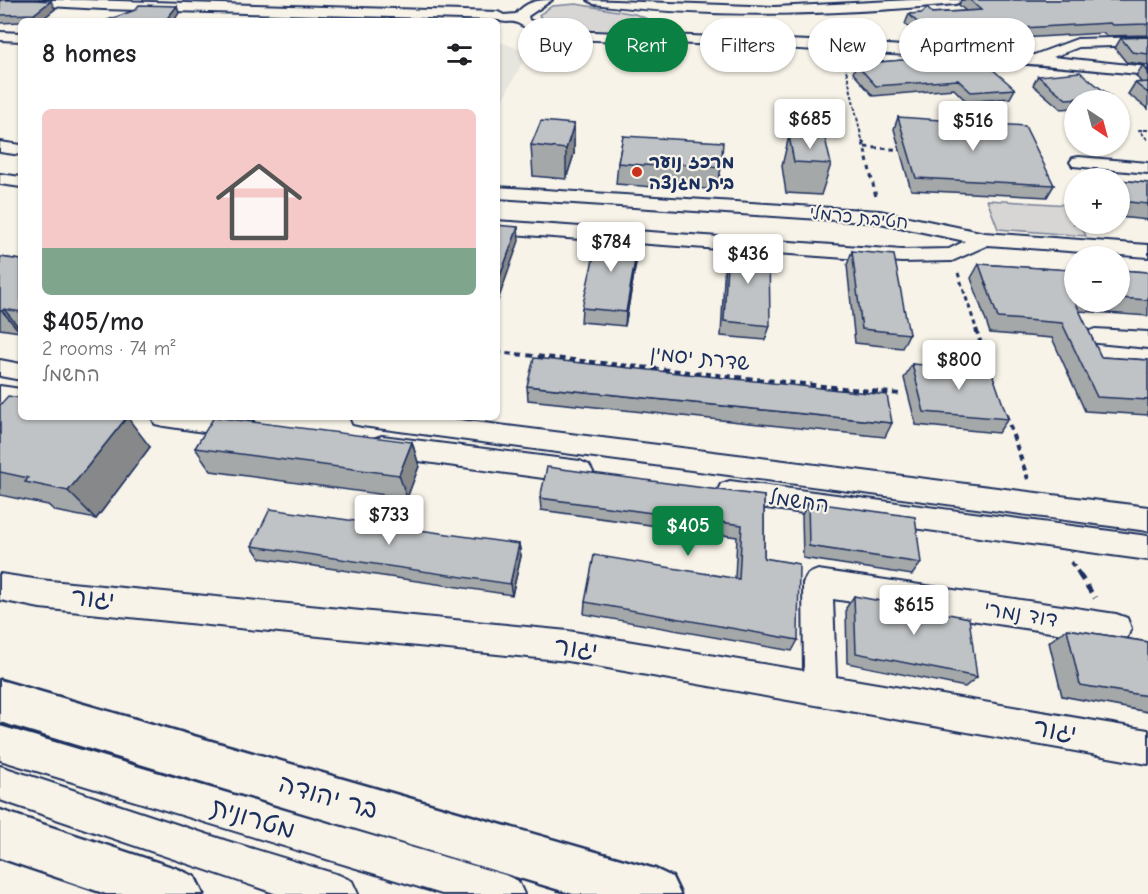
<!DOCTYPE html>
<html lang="en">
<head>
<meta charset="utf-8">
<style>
	body { margin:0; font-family:"Comic Neue","Playpen Sans Hebrew",sans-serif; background:#f2f2f2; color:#202124; height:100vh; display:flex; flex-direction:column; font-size:22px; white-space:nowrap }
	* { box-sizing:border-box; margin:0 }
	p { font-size:20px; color:#757577 }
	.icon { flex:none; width:33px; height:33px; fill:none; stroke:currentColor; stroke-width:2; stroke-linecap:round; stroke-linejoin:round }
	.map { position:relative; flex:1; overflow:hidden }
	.side { position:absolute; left:18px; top:18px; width:482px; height:402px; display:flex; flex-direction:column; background:#fff; border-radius:9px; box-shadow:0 2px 4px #0004 }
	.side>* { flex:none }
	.top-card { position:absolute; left:518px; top:18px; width:540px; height:54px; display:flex; gap:12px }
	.needle { width:39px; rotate:144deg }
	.tools { position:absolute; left:1064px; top:90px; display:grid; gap:12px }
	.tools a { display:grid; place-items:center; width:66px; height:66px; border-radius:50%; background:#fff; box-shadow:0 2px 4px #0004; font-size:30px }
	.price { position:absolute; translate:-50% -51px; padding:0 14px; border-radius:6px; background:#fff; color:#222; font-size:20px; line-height:39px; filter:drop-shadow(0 2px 3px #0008) }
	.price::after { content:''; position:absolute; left:50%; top:36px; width:18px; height:14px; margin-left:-9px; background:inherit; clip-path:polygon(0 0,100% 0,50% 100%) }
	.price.selected { background:#0b8043; color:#fff }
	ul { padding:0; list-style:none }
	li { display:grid; align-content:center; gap:12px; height:318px; padding:0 24px }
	li span { display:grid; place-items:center; height:186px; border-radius:9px; color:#555 }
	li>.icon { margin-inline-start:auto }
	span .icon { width:108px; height:108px; fill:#fffc; stroke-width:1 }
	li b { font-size:26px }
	h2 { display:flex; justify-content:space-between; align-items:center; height:72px; padding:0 24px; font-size:26px }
	.chip { padding:0 21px; border-radius:27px; background:#fff; box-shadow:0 2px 4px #0004; font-size:21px; line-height:54px }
	.chip.selected { background:#0b8043; color:#fff }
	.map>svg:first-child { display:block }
</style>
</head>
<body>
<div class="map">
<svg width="1148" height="894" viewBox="0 0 1148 894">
	<rect width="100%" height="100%" fill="#f7f3e8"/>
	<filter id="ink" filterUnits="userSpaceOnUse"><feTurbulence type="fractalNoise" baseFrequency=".0167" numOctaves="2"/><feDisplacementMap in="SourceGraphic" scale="12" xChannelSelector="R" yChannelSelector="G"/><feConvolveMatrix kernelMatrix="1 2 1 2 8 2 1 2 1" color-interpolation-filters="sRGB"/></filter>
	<g filter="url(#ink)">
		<path fill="#e6e5de" d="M497,41l31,11 -28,52h-3z"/>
		<path fill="#d7d6d4" stroke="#798299" stroke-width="1.5" d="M576,4l59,10 22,9 -2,4c-22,2 -86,11 -104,2 -6,-3 -8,-9 -12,-14l13,-9z
			M987,200l82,5 5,8v11h6l6,12 -88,-7z"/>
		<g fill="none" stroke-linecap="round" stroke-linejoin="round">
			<defs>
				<path id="minor" d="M6,0h78l414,12 6,3 12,-1c10,-12 20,-14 36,-14l-24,16 1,4 15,6 25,5 290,12 175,12 43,-16 71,-2v8l-69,2 -26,10 95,10v8c-193,-20 -385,-29 -579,-36 -22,-4 -32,-6 -52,-16 -5,-3 -12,1 -18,-3l-396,-11 -91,-5z
					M588,0l187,7 137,-7h51l-7,4c-122,11 -241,15 -362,0z
					M0,32l21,1v8l-21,-1z
					M0,142l21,3v10l-21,-3z
					M1079,157l69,6v10l-75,-7 -3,-4 3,-4z
					M0,174l21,3v10l-21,-3z
					M496,187l384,24 105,22 163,12v12l-160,-12 -36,16 -50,1 -406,-29v-12l406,29 47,-1 16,-8 -85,-18 -384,-25z
					M1095,329l53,3v16l-61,-6 -3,-5 3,-5z
					M0,360l21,4v16l-21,-4z
					M0,386l21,3v18l-21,-3z
					M152,417h82l19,4 3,7 -3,7 -9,3 -80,-12 -9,-2z
					M350,417h86l712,90v24l-786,-105 -9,-2z
					M382,436l198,25 9,4 4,7 -4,7 -9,4 -198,-27 -9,-3 -4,-7 4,-7z
					M730,481l418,55v24l-418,-57 -9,-3 -4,-8 4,-8z
					M818,570l298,44 11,4 4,10 -4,10 -11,4 -283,-43 3,78 312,53v34l-580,-103 -528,-53 -40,-8v-26l40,6 528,51 236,40 -1,-88 5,-9z
					M0,726l505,149 13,6 6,13h-82l-442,-134z
					M0,766l227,75 112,34 13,6 6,13h-81l-277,-94z"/>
				<path id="highway" d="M0,680l655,189 17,8 8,17h-107l-573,-172z
					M0,810l178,59 17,8 8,17h-97l-106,-36z"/>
			</defs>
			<use href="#minor" stroke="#1b2f5e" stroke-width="4"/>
			<use href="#highway" stroke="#1b2f5e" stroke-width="5"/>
			<path stroke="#1b2f5e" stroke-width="2" stroke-dasharray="4 2" stroke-linecap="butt" d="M845,65l18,79
				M1148,130h-9l9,10"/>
			<path stroke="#1b2f5e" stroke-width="3" stroke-dasharray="4.5 4" stroke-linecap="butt" d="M863,142l13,55
				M865,147l40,3
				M958,273l19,58"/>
			<path stroke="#1b2f5e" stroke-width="4" stroke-dasharray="6 4.5" stroke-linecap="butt" d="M976,329l15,45
				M496,352l404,42
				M1006,415l22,64
				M1071,562l9,13"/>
			<path stroke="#1b2f5e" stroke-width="5" stroke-dasharray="8 6" stroke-linecap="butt" d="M1079,574l16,24"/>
			<use href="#minor" fill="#f7f3e8" fill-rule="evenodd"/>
			<use href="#highway" fill="#f7f3e8" fill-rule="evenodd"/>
		</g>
		<path fill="#a5a8a9" stroke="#1b2f5e" stroke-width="1.5" d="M0,0l55,9 -15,12 -40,2z
			M961,0h187v35l-42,1 -2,-3 -147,9 -2,5 -29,-2 -21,-21 4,-10 57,-3 -7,-6z
			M1148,37v28l-22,-3 -11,-14 6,-10z
			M943,51l72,38 -5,9 -43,4 -13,-13 -81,7 -20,-23 3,-9 85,-7z
			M1143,65h5v44l-20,-15 7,-11 6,-1 -5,-6z
			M1038,76l72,20 -3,4h-33v8l-13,1 -28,-24z
			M898,117l156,68 -7,12 -136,-7 -17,-61z
			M574,124v30l-8,25 -33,-3 -2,-31z
			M623,136l98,32 -4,22 -62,-6 -1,3 -38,-3 2,-21z
			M789,136l42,28 -10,31 -35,-2 -4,-27z
			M1119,180l29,3v37l-29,-3z
			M728,244l42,82 -5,14 -44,-4 4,-77z
			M638,251l-13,75 -44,-4 1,-14z
			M852,251l57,83 -7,14 -47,-5 -8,-78z
			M0,257l21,3v71l-1,1 -20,-3z
			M979,264l87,6 2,-3h6v35h45v-32l29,2v44l-69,-5 22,46 47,3v55l-63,-4 -33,-73 -62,-5 -19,-55z
			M912,364l96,55 -10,14 -82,-8 -12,-47z
			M527,386l365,37 -7,14 -357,-37z
			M0,405l150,42 -54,72 -41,-8 -7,-6 -48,-10z
			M412,442l7,24 -12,32 -196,-27 -16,-23z
			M764,496v62l34,82 -6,11 -208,-37 1,-12 150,-24 2,-41 -196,-27 -1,-12z
			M808,502l113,61 -9,12 -109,-17 -1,-43z
			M519,544l2,12 -9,39 -252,-37 -8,-12z
			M854,596l123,81 -12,10 -118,-24 -1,-55z
			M1067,629l81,13v70l-86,-16 -13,-54z"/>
		<path fill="#86888a" stroke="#1b2f5e" stroke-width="1.5" d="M51,1l4,8 -15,12h-2l-4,-7z
			M177,6l2,7 -5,8h-9z
			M497,39l2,16 -3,7v-21z
			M574,124v30l-8,25v-30z
			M518,227l1,14 -23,65v-19z
			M639,237l-1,14 -13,75 1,-14z
			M4,309l17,21 -1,2 -18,-21z
			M127,417l23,30 -54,72 -28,-28z
			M412,442l7,24 -12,32 -8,-23z
			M519,544l2,12 -9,39 -2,-11z"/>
		<path fill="#c0c3c5" stroke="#1b2f5e" stroke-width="1.5" d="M0,0h35l16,1 -17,13 -34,1z
			M970,0h178v24l-36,1 -2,-2 -156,9 5,5 -29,-2 -21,-21 13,-1 5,-5 5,5 49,-3z
			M139,5l38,1 -12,15h-60l30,-11z
			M1148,37v17l-16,-2 -11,-14z
			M943,51l31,2 41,36 -44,3 -13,-12 -82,6 -20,-22 93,-8z
			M1143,65h5v7z
			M1080,72l30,24 -44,3 -28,-23z
			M1148,82v11l-13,-10z
			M898,117l127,9 29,59 -138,-7z
			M541,121l33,3 -8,25 -35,-4z
			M623,136l100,6 -2,26 -64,-6 -1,4 -38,-3z
			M789,136l36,2 6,26 -37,-2z
			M1085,177l21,1h-20z
			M1119,180l29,3v21l-29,-3z
			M496,225l22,2 -22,60z
			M599,233l40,4 -13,75 -44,-4z
			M728,244l41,4 1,78 -46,-5z
			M852,251l42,4 15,79 -47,-5z
			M0,257l21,3v52l-17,-3 -2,2h-2z
			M979,264l91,6 -2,-3h6v28h-2l29,62 47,3v40l-51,-3 -35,-74 -64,-5z
			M1119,270l29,2v28l-29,-2z
			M534,358l353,37 5,28 -365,-37z
			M912,364l79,6 17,49 -84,-7z
			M8,396l13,2v19h106l-59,74 -43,-9 3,-4 -28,-6v-67z
			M214,417l198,25 -13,33 -204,-27z
			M547,467l217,29v62l35,6 -1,76 -213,-38 9,-47 145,24 3,-54 -202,-27z
			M808,502l107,15 6,46 -112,-17z
			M270,509l249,35 -9,40 -258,-38z
			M854,596l115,22 8,59 -121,-24z
			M1067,629l81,13v54l-68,-11z"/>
	</g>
	<circle fill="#c8321e" stroke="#f7f3e8" stroke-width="2" cx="637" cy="172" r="6"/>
	<g text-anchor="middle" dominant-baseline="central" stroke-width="4.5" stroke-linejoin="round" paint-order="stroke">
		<g font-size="18" font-weight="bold" fill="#1b2f5e" stroke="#f7f3e8" text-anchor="start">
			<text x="649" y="162">מרכז נוער<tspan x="649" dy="21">בית מגנצה</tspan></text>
		</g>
		<g font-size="18" fill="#1b2f5e" stroke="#f7f3e8">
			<text transform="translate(859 218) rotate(6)">חטיבת כרמלי</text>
		</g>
		<g font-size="21" fill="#1b2f5e" stroke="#f7f3e8">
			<text transform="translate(700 358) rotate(6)">שדרת יסמין</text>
			<text transform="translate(799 501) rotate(8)">החשמל</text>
			<text transform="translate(1021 614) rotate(9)">דוד נמרי</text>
		</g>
		<g font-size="26" fill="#1b2f5e" stroke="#f7f3e8">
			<text transform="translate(93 599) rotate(6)">יגור</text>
			<text transform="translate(576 649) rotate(8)">יגור</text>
			<text transform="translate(1055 731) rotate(10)">יגור</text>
			<text transform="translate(328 797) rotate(16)">בר יהודה</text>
			<text transform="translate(253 819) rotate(17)">מטרונית</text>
		</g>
	</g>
</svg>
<div class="tools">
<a><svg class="needle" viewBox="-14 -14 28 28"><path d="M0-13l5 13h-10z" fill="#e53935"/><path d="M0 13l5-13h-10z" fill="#757577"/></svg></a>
<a>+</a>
<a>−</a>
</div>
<b class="price" style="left:810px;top:150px">$685</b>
<b class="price" style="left:973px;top:152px">$516</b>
<b class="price" style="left:611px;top:273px">$784</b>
<b class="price" style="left:748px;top:285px">$436</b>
<b class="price" style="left:959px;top:391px">$800</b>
<b class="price" style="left:389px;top:546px">$733</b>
<b class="price selected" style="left:688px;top:557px">$405</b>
<b class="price" style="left:914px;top:636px">$615</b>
<div class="top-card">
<a class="chip">Buy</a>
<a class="chip selected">Rent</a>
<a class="chip">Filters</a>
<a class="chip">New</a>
<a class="chip">Apartment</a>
</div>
<section class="side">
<h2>8 homes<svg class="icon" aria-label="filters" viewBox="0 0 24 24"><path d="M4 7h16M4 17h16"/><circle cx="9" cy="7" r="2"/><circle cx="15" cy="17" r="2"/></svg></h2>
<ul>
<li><span style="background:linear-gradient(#f6c9c9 75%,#7fa58c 0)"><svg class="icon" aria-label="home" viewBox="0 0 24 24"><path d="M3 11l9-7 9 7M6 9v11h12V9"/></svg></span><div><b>$405/mo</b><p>2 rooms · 74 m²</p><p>החשמל</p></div></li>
</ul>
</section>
</div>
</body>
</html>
